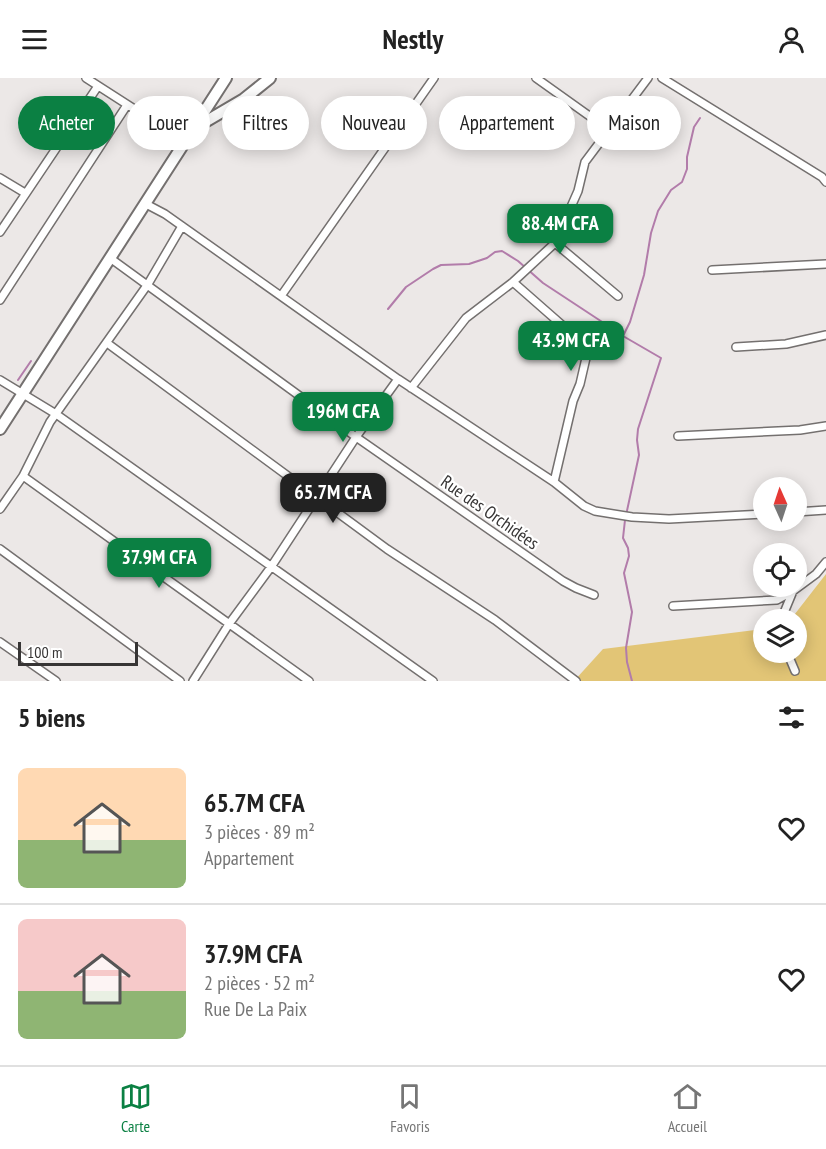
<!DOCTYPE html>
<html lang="fr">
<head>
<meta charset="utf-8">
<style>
	body { margin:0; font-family:"PT Sans Narrow",sans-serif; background:#f2f2f2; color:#222; height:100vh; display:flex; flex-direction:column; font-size:22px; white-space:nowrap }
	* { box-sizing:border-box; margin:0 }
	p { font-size:20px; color:#767676 }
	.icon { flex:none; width:33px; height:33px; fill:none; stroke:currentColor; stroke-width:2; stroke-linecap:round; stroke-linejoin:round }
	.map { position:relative; height:603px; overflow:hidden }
	.side { display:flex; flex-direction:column; background:#fff; flex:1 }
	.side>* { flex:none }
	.banner { position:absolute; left:18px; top:18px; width:790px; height:54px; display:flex; gap:12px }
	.needle { width:39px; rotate:357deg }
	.controls { position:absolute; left:753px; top:399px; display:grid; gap:12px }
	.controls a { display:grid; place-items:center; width:54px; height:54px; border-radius:50%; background:#fff; box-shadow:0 3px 15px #0003; font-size:30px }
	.scale { position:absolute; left:18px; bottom:15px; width:120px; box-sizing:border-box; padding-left:6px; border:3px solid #373535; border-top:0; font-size:16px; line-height:21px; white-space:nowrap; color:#373535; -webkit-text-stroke:4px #fff; paint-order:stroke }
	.price { position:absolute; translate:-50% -51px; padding:0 14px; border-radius:12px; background:#0b8043; color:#fff; font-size:20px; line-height:39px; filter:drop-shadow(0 2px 3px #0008) }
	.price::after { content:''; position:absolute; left:50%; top:36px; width:18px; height:14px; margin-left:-9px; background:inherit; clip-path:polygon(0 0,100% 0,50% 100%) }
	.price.current { background:#222; color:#fff }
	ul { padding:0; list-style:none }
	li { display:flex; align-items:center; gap:18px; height:150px; padding:0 18px }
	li+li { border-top:2px solid #e0e0e0 }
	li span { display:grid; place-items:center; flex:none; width:168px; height:120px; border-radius:9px; color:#555 }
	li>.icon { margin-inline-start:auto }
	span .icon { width:72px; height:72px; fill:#fffc; stroke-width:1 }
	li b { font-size:26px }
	h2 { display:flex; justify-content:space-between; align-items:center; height:72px; padding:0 18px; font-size:26px }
	.pill { padding:0 21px; border-radius:27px; background:#fff; box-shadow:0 3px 15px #0003; font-size:21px; line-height:54px }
	.pill.current { background:#0b8043; color:#fff }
	header { display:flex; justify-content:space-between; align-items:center; height:78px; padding:0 18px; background:#fff; font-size:27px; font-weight:700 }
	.dock { display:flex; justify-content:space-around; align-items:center; height:84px; border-top:2px solid #e0e0e0; background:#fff; font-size:16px; color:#767676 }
	.dock a { display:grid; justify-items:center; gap:3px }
	.dock .current { color:#0b8043 }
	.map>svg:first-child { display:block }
</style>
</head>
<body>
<header><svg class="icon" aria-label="menu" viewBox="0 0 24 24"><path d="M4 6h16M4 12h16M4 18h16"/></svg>Nestly<svg class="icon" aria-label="person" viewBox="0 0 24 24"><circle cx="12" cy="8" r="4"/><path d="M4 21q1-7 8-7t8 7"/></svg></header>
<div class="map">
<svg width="826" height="603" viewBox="0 0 826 603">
	<rect width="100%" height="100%" fill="#ece8e7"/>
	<path fill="#e2c576" d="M826,496v107h-252l29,-32 160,-20 1,23h32v-32l-5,-1z"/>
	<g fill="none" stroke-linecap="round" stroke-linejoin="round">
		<path stroke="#b27caa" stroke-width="2" d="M388,231l18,-22 27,-18 8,-4 28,-1 18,-6 8,-6 7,-1 16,10 25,22 79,52
			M18,302l13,-19
			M632,603l-5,-19 -1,-14 6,-36 -8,-39 5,-17 -1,-8 -5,-10 2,-18 14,-65 -2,-15 1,-11 23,-71 -38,-22 7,-14 14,-47 7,-42 7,-22 13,-21 11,-8 5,-13v-12l7,-30 6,-9"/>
		<defs>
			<path id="street" d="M86,0l98,63
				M536,0l73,52
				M662,0l160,99 4,5
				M0,100l25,15
				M146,126l19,10 233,165 156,103 30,24 11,5 37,6 37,2 95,-5
				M0,154l98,-146
				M555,165l63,53
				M110,180l246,179 207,144 13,7 18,7
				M712,192l114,-6
				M513,204l66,58 7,18 -6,26 -7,17 -19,81
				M281,218l153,-218
				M0,222l127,-195
				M107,265l280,206 108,71 81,61
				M736,269l50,-3 40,-9
				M0,302l56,34 377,267
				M411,310l55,-70 47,-36 42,-39 23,-52 7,-29 63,-84
				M678,358l122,-6 26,-4
				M23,398l286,205
				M0,431l23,-33 27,-54 98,-138 34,-58
				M796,434l30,-2
				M0,471l180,132
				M673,528l104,-6 16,-9 23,-17 10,-12
				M781,542l12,-29
				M0,564l56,39
				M787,574l8,19
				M193,603l36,-57 42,-57 85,-130 42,-58"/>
			<path id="secondary" d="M193,51l51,-30 26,-21
				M0,351l226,-351"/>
		</defs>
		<use href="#street" stroke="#74706f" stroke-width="10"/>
		<use href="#secondary" stroke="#74706f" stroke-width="14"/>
		<use href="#street" stroke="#fff" stroke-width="7"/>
		<use href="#secondary" stroke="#fff" stroke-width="10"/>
	</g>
	<g text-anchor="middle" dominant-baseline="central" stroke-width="4.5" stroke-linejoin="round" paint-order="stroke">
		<g font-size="18" fill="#373535" stroke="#fff">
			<text transform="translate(490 434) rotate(35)">Rue des Orchidées</text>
		</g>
	</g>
</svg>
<div class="controls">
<a><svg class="needle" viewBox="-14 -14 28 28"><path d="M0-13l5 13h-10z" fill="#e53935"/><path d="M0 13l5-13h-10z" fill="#767676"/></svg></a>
<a><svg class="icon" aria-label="locate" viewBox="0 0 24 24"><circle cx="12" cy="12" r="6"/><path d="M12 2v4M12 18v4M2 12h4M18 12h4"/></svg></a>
<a><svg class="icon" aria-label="layers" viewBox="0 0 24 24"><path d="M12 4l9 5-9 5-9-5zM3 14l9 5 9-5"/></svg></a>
</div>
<div class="scale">100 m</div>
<b class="price" style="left:560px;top:177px">88.4M CFA</b>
<b class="price" style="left:571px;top:294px">43.9M CFA</b>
<b class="price" style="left:343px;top:365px">196M CFA</b>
<b class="price current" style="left:333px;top:446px">65.7M CFA</b>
<b class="price" style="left:159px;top:511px">37.9M CFA</b>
<div class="banner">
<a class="pill current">Acheter</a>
<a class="pill">Louer</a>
<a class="pill">Filtres</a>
<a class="pill">Nouveau</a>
<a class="pill">Appartement</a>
<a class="pill">Maison</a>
</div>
</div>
<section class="side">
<h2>5 biens<svg class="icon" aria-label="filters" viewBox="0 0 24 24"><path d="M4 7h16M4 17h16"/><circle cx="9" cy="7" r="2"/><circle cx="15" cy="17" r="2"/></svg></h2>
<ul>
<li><span style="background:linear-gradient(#ffd9b3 60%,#8fb573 0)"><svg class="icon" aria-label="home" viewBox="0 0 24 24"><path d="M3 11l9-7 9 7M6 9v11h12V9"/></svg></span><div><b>65.7M CFA</b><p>3 pièces · 89 m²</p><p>Appartement</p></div><svg class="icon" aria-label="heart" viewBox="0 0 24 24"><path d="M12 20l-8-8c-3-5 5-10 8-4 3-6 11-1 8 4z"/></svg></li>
<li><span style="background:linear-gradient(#f6c9c9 60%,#8fb573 0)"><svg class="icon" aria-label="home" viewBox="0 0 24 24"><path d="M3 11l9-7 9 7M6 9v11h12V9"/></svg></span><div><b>37.9M CFA</b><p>2 pièces · 52 m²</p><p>Rue De La Paix</p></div><svg class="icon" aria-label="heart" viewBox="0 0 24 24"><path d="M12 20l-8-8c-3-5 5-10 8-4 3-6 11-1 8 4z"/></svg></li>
</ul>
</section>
<nav class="dock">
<a class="current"><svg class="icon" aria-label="map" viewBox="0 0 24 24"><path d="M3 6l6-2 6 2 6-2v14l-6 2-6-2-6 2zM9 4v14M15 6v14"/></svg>Carte</a>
<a><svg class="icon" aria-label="saved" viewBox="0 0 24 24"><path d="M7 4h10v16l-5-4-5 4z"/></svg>Favoris</a>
<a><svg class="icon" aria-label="home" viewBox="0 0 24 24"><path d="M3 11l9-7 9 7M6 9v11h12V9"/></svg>Accueil</a>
</nav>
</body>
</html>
